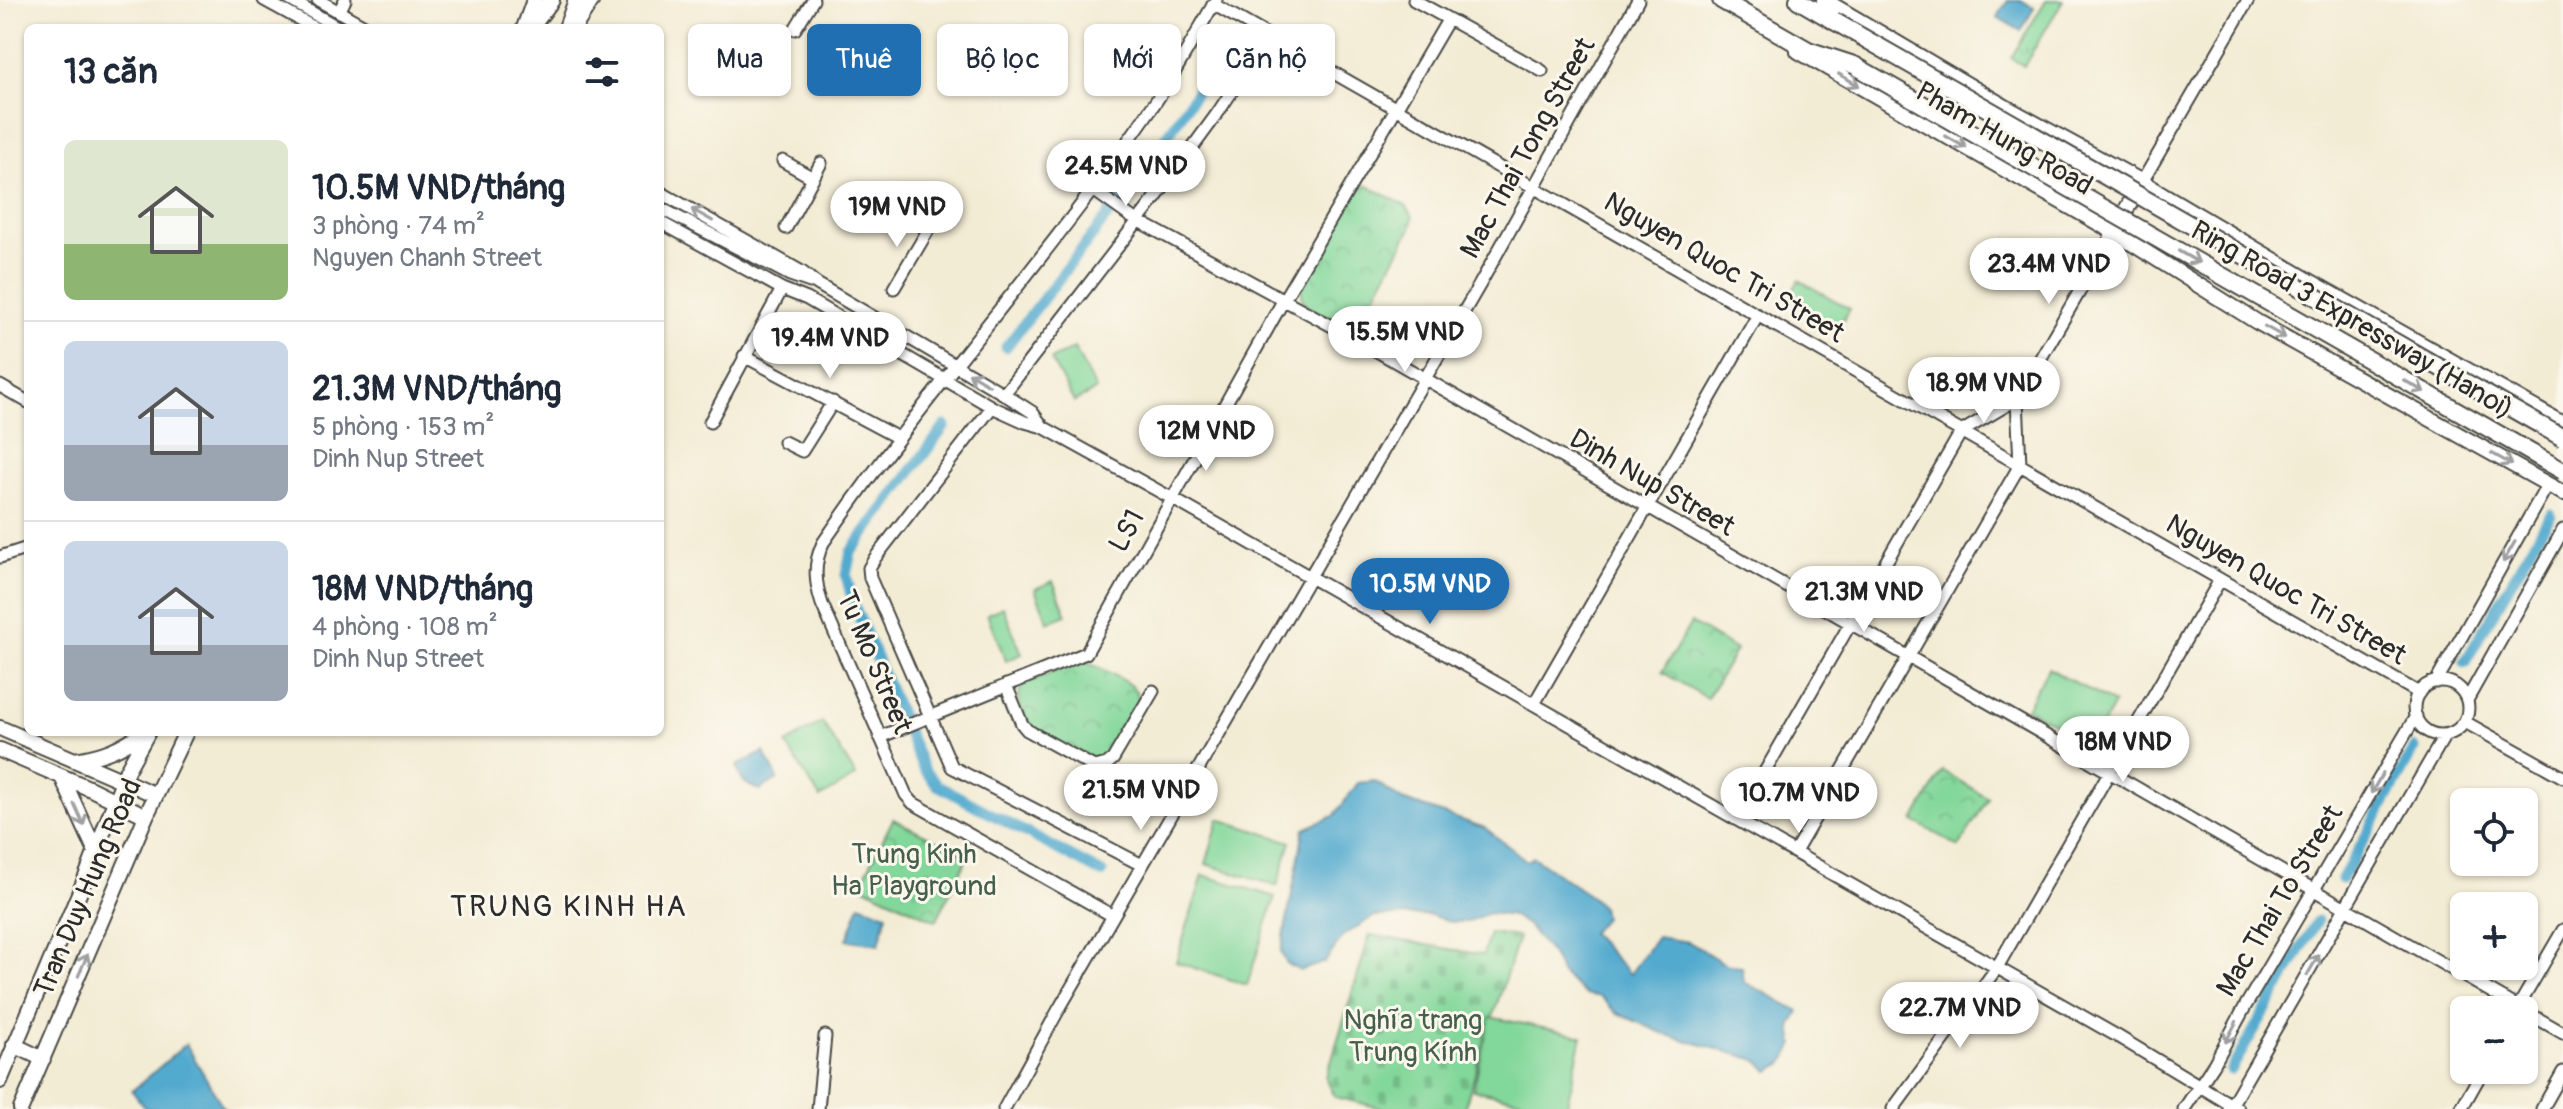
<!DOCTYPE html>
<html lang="vi">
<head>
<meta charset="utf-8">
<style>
	body { margin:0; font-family:Pangolin,sans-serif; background:#f6f6f7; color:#1f2937; height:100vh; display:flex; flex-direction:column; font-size:30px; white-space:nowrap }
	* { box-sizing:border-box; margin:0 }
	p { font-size:26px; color:#747a83 }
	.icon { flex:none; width:44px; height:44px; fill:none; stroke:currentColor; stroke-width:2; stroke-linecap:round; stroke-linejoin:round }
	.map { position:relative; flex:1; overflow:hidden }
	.panel { position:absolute; left:24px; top:24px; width:640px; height:712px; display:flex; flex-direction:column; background:#fff; border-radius:12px; box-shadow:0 2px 6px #0004 }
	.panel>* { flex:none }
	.top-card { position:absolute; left:688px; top:24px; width:760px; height:72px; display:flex; gap:16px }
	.buttons { position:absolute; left:2450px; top:788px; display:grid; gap:16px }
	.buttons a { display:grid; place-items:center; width:88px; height:88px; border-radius:12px; background:#fff; box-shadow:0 2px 6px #0004; font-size:40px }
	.price { position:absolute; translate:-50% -68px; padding:0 18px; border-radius:28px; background:#fff; color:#222; font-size:26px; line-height:52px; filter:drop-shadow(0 2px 4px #0008) }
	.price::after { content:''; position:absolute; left:50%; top:48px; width:24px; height:18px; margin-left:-12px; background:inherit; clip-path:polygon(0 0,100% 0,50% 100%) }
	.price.current { background:#1f6fb2; color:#fff }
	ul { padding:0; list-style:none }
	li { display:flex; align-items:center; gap:24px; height:200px; padding:0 40px }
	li+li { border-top:2px solid #e0e1e3 }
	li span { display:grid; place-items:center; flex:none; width:224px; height:160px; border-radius:12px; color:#555 }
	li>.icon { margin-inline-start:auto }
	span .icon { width:96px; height:96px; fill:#fffc; stroke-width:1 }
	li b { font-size:34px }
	h2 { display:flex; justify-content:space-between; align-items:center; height:96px; padding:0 40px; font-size:34px }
	.pill { padding:0 28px; border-radius:12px; background:#fff; box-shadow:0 2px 6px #0004; font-size:28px; line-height:72px }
	.pill.current { background:#1f6fb2; color:#fff }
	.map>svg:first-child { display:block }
</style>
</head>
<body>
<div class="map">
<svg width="2563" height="1109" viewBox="0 0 2563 1109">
	<defs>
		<pattern id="grass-tufts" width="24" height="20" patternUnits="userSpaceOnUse" patternTransform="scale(2)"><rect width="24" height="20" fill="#82d79a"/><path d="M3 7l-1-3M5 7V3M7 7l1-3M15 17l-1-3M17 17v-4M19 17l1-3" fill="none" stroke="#70b985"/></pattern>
		<pattern id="cemetery-stones" width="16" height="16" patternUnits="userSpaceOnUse" patternTransform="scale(2)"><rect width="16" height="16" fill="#82d79a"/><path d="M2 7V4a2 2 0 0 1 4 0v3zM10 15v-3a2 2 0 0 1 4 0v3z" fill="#70b985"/></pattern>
		<pattern id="park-crowns" width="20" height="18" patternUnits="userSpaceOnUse" patternTransform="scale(2)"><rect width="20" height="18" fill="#82d79a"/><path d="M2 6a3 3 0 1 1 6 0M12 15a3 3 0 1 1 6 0" fill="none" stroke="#70b985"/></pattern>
	</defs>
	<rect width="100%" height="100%" fill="#fbf7ec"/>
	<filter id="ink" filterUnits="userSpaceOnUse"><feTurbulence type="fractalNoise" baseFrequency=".0125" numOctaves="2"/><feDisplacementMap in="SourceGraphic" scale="16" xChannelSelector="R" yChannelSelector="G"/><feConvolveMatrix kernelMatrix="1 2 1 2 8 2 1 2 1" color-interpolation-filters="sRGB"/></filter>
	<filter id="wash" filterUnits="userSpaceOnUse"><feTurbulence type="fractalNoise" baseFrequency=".006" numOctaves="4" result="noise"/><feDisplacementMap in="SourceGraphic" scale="32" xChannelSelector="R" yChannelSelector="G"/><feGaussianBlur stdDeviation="1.8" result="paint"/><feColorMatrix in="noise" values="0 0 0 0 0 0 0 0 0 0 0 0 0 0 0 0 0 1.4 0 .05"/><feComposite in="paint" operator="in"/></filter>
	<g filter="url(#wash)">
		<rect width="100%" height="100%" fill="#f3ecd5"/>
		<path fill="url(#grass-tufts)" stroke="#568162" stroke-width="2" d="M2046,0h17l-39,66 -13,-8z"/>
		<path fill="url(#cemetery-stones)" stroke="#568162" stroke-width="2" d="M1490,933l28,4 -54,172h-79l-50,-12 -9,-19 44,-143 113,20z"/>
		<path fill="url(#park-crowns)" stroke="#568162" stroke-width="2" d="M1366,185l40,21 7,11 -2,11 -51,96 -11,4 -43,-22 -4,-7 -2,-14 54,-94z
			M1691,623l45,27 -29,48 -45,-26z
			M1081,662c12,1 46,18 54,28 4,4 3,8 3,13l-32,53 -13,2c-27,-13 -89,-32 -71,-73l49,-21z
			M1943,771l45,27 -29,49 -45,-26z
			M893,819l75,37 -32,65 -76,-36z"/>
		<path fill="#82d79a" stroke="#568162" stroke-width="2" d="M1799,280l51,29 -13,22 -51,-29z
			M1074,348l22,42 -22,12 -23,-42z
			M1053,581l14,34 -19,7 -13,-33z
			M1003,607l19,47 -16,7 -19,-47z
			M2048,668l66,36 -22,40 -66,-36z
			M822,722l34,54 -36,22 -34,-54z
			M1219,819l72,23 -14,44 -71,-22z
			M1203,875l72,22 -28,88 -71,-23z
			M1490,1017l92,19 -16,73 -93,-19z"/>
		<path fill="#53aacf" stroke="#3f6a7d" stroke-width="2" d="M2008,0h13l13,8 -13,23 -24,-14z
			M764,752l14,27 -18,11c-15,-5 -20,-9 -23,-24z
			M1375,781l27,19 83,28 42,33 6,-4 57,39 12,11 2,11 -13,15 39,41 27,-37 32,5 36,22 17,3 2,15 55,29 -8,16 3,17 -10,19 -15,8 -12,-11 -93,-26 -49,-22 -14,-15 -16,-3 -23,-20 -11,-21 -24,-28 -14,-9 -24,-3 -23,9h-15l-21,-7 -55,1 -31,19 -19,27 -25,9 -13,-7 -6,-12 23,-123 30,-13 24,-33z
			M860,904l27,10 -8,30 -32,-4z
			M186,1044l38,65h-78l-14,-18z"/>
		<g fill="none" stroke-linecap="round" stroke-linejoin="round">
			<path stroke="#53aacf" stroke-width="11" d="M1006,347l151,-195 68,-104
				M945,426l-94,126 -5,23 7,28 70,165 14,17 165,88
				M2465,662l86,-148
				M2342,879l73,-131
				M2231,1070l86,-149"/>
		</g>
	</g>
	<g filter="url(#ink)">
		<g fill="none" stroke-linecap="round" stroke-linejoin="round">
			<defs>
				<path id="minor" d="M264,0l51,28
					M290,0l49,28
					M318,0l50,28
					M1414,0l128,71
					M1213,4l1206,689
					M339,12l6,-12
					M795,29l18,-29
					M783,161l30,17
					M2142,182l106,-182
					M1092,189l39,28 225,122 1207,694
					M660,192l142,80 15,12 187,110 28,18 11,15
					M660,208l130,67 20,7
					M660,222l122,67 25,10 185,108 33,15 18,5 130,72 944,537 121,73
					M786,228l35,-65
					M894,288l36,-61
					M744,356l154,82
					M0,386l28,16
					M1004,394l150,-194 63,-86 51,-78
					M992,407l-117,151 -6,10 1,10 82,189 190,98
					M710,422l72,-133
					M784,442l18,9 31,-49
					M0,557l28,-9
					M2414 708a27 27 0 1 1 54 0a27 27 0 1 1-54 0Z
					M2436,682l112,-198
					M1006,685l16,39 5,6 67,37 13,-3 6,-5 40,-68
					M2467,700l96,-170
					M1534,704l224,-389
					M2465,722l98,55
					M880,737l206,-84 197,-352 165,-281
					M1737,820l224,-388 56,-33 97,-167
					M1795,852l225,-387 -3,-66
					M1113,916l-200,-113 -7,-8 -84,-191c-7,-21 -9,-40 1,-61 102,-149 224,-284 327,-433 25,-35 44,-73 66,-110
					M2517,1009l46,-79
					M818,1109l7,-73
					M1004,1109l55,-100 421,-725 158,-284
					M1893,1109l103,-140 224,-389
					M2184,1109l30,-45 32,-59 170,-289
					M2229,1109l216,-374
					M2461,1109l22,-39
					M2542,1109l21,-37"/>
				<path id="major" d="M1824,0l183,108 135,74 164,97 257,145
					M524,28l10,-28
					M574,28l18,-28
					M1798,51l316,181 143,90 306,171
					M2116,228l25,-45
					M0,728l156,67
					M0,750l91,39 55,27
					M75,760c30,-5 44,-11 69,-28
					M62,777l34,75
					M14,1045l29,14
					M0,1081l86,-204 41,-107 21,-38
					M21,1109l125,-293 40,-84"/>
				<path id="highway" d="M1721,0l87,50 46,15
					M1798,0l36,21
					M530,28l21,-28
					M567,28l10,-28"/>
			</defs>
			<use href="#minor" stroke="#494844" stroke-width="15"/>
			<use href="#major" stroke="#494844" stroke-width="18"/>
			<use href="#highway" stroke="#494844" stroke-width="20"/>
			<use href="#minor" stroke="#fff" stroke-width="11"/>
			<use href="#major" stroke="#fff" stroke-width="14"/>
			<use href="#highway" stroke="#fff" stroke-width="16"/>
			<defs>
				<path id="highway-bridge" d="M1834,21l729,417
					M1854,65l709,406"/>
			</defs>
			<use href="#highway-bridge" stroke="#494844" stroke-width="20" stroke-linecap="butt"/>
			<use href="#highway-bridge" stroke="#fff" stroke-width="16"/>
		</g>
		<defs><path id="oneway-shaft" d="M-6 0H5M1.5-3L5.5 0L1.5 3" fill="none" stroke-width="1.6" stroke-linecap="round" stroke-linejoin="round" transform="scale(2)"/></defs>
		<g stroke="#a0a0a0">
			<use href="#oneway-shaft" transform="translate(1849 80) rotate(30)"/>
			<use href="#oneway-shaft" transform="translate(1956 142) rotate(30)"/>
			<use href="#oneway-shaft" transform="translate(702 215) rotate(-151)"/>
			<use href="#oneway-shaft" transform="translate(2189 257) rotate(30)"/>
			<use href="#oneway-shaft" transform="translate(2275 332) rotate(29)"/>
			<use href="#oneway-shaft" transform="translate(979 379) rotate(-149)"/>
			<use href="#oneway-shaft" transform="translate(2414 386) rotate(30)"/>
			<use href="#oneway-shaft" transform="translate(2502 459) rotate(29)"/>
			<use href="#oneway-shaft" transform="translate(2509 552) rotate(120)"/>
			<use href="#oneway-shaft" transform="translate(2377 783) rotate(120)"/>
			<use href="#oneway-shaft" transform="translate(79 815) rotate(66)"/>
			<use href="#oneway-shaft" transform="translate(83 965) rotate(-67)"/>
			<use href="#oneway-shaft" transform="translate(2313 965) rotate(-60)"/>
			<use href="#oneway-shaft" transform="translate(2231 1032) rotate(118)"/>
		</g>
	</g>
	<g text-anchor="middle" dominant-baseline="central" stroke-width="6" stroke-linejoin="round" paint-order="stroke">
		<g font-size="28" fill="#2b2b2b" stroke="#fbf7ec">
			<text transform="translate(2004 139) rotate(30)">Pham Hung Road</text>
			<text transform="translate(1528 148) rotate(-61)">Mac Thai Tong Street</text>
			<text transform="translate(1724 268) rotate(30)">Nguyen Quoc Tri Street</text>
			<text transform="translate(2352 320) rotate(30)">Ring Road 3 Expressway (Hanoi)</text>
			<text transform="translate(1652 483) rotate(30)">Dinh Nup Street</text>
			<text transform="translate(1127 531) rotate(-61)">LS1</text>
			<text transform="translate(2286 590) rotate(30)">Nguyen Quoc Tri Street</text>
			<text transform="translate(874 662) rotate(67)">Tu Mo Street</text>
			<text transform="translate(88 888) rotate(-67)">Tran Duy Hung Road</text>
			<text transform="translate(2280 901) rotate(-59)">Mac Thai To Street</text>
		</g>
		<g font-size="28" fill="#455f4c" stroke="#fbf7ec">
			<text x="914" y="854">Trung Kinh<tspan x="914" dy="32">Ha Playground</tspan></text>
			<text x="1413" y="1020">Nghĩa trang<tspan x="1413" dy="32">Trung Kính</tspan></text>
		</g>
		<g font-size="30" letter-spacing="2" fill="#2b2b2b" stroke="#fbf7ec">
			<text x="569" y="906">TRUNG KINH HA</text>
		</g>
	</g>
</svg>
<div class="buttons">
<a><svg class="icon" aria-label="locate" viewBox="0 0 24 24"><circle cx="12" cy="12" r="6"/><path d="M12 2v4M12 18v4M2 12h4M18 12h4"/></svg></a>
<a>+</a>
<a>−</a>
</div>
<b class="price" style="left:1126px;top:208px">24.5M VND</b>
<b class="price" style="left:897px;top:249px">19M VND</b>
<b class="price" style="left:2049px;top:306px">23.4M VND</b>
<b class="price" style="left:1405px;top:374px">15.5M VND</b>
<b class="price" style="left:830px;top:380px">19.4M VND</b>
<b class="price" style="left:1984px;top:425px">18.9M VND</b>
<b class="price" style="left:1206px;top:473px">12M VND</b>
<b class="price current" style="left:1430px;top:626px">10.5M VND</b>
<b class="price" style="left:1864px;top:634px">21.3M VND</b>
<b class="price" style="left:2123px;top:784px">18M VND</b>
<b class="price" style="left:1141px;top:832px">21.5M VND</b>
<b class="price" style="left:1799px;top:835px">10.7M VND</b>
<b class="price" style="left:1960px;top:1050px">22.7M VND</b>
<div class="top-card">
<a class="pill">Mua</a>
<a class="pill current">Thuê</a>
<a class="pill">Bộ lọc</a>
<a class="pill">Mới</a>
<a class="pill">Căn hộ</a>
</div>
<section class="panel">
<h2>13 căn<svg class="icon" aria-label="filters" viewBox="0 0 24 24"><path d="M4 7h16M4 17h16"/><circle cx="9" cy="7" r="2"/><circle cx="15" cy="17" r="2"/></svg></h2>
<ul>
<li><span style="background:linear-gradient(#dfe7d0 65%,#8fb573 0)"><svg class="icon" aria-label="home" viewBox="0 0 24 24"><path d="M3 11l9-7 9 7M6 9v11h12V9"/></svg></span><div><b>10.5M VND/tháng</b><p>3 phòng · 74 m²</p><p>Nguyen Chanh Street</p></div></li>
<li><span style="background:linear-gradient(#c9d6e8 65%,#9aa5b1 0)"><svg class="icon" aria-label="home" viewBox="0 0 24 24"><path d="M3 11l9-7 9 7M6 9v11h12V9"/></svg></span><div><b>21.3M VND/tháng</b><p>5 phòng · 153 m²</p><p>Dinh Nup Street</p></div></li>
<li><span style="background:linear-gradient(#c9d6e8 65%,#9aa5b1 0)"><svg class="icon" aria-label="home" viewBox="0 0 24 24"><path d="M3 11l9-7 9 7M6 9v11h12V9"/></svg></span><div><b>18M VND/tháng</b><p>4 phòng · 108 m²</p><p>Dinh Nup Street</p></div></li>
</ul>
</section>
</div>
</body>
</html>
